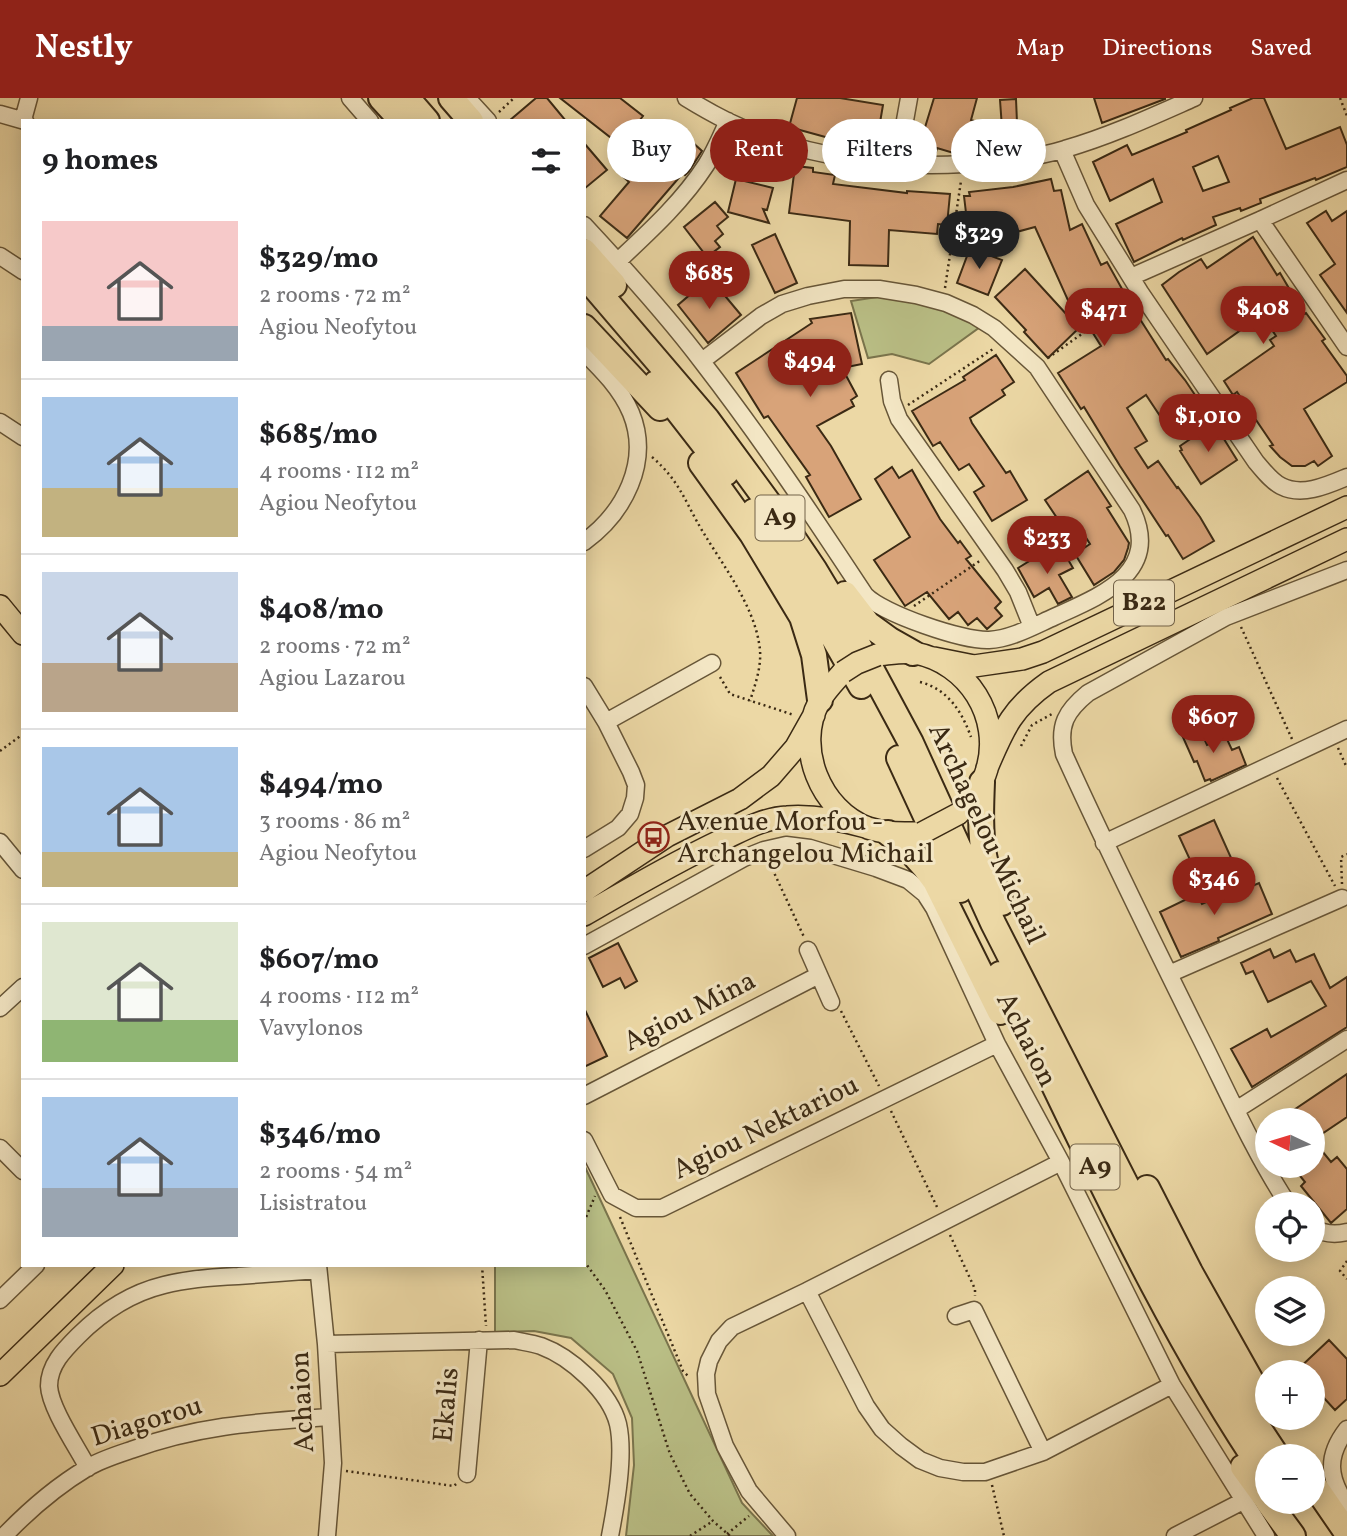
<!DOCTYPE html>
<html lang="en">
<head>
<meta charset="utf-8">
<style>
	body { margin:0; font-family:Vollkorn,serif; background:#f6f6f6; color:#202124; height:100vh; display:flex; flex-direction:column; font-size:26px; white-space:nowrap }
	* { box-sizing:border-box; margin:0 }
	p { font-size:23px; color:#757577 }
	.icon { flex:none; width:38px; height:38px; fill:none; stroke:currentColor; stroke-width:2; stroke-linecap:round; stroke-linejoin:round }
	.map { position:relative; flex:1; overflow:hidden }
	.panel { position:absolute; left:21px; top:21px; width:565px; height:1148px; display:flex; flex-direction:column; background:#fff; border-radius:0px; box-shadow:0 4px 18px #0003 }
	.panel>* { flex:none }
	.top-card { position:absolute; left:607px; top:21px; width:634px; height:63px; display:flex; gap:14px }
	.needle { width:46px; rotate:274deg }
	.fabs { position:absolute; left:1255px; top:1010px; display:grid; gap:14px }
	.fabs a { display:grid; place-items:center; width:70px; height:70px; border-radius:50%; background:#fff; box-shadow:0 4px 18px #0003; font-size:35px }
	.price { position:absolute; translate:-50% -60px; padding:0 16px; border-radius:24px; background:#8f2418; color:#fff; font-size:23px; line-height:46px; filter:drop-shadow(0 2px 4px #0008) }
	.price::after { content:''; position:absolute; left:50%; top:42px; width:21px; height:16px; margin-left:-10px; background:inherit; clip-path:polygon(0 0,100% 0,50% 100%) }
	.price.on { background:#222; color:#fff }
	ul { padding:0; list-style:none }
	li { display:flex; align-items:center; gap:21px; height:175px; padding:0 21px }
	li+li { border-top:2px solid #e0e0e0 }
	li span { display:grid; place-items:center; flex:none; width:196px; height:140px; border-radius:0px; color:#555 }
	li>.icon { margin-inline-start:auto }
	span .icon { width:84px; height:84px; fill:#fffc; stroke-width:1 }
	li b { font-size:30px }
	h2 { display:flex; justify-content:space-between; align-items:center; height:84px; padding:0 21px; font-size:30px }
	.pill { padding:0 24px; border-radius:32px; background:#fff; box-shadow:0 4px 18px #0003; font-size:24px; line-height:63px }
	.pill.on { background:#8f2418; color:#fff }
	header { display:flex; align-items:center; gap:42px; box-sizing:border-box; height:98px; padding:0 35px; background:#8f2418; color:#fff }
	header strong { font-size:33px }
	nav { display:flex; gap:38px; margin-inline-start:auto; font-size:24px }
	.map>svg:first-child { display:block }
</style>
</head>
<body>
<header>
<strong>Nestly</strong>
<nav><a>Map</a><a>Directions</a><a>Saved</a></nav>
</header>
<div class="map">
<svg width="1347" height="1438" viewBox="0 0 1347 1438">
	<rect width="100%" height="100%" fill="#ecd8a5"/>
	<filter id="stains"><feTurbulence type="fractalNoise" baseFrequency=".00286" numOctaves="4"/><feColorMatrix values="0 0 0 0 .2 0 0 0 0 .09 0 0 0 0 .02 0 0 0 .5 -.17"/></filter>
	<radialGradient id="worn" r=".72"><stop offset=".6" stop-color="#630" stop-opacity="0"/><stop offset="1" stop-color="#630" stop-opacity=".3"/></radialGradient>
	<path fill="#b9be85" stroke="#7a744c" stroke-width="2" d="M884,198l55,8 41,23 -51,37 -37,-10 -24,4 -17,-57z
		M585,1069l157,336 31,33h-147l8,-71 -2,-47 -19,-44 -42,-36 -37,-7 -39,1v-67h89z"/>
	<path fill="#d8a379" stroke="#3b2a14" stroke-width="2" fill-rule="evenodd" d="M536,0h11l19,23h-57z
		M560,0h60l23,18 -13,17 28,25 23,-26 21,19 -13,20 -4,4 -2,-2 -56,65 -27,-22 29,-34 -10,-9 15,-17z
		M797,0h43l43,7 -7,41 -47,-8 -40,-11z
		M934,0h43l-6,22 3,1 -10,32 -7,1 -20,-6 -1,4 -17,-5z
		M1094,0h71v1l-63,24z
		M1253,0h11l22,51 54,-22 7,18v22l-31,13 -1,-2 -55,21 1,4 -20,8 -1,-3 -27,9 3,8 -33,15 -1,-2 -48,24 -18,-38 46,-22 -9,-23 -43,22 -17,-39 34,-17 5,10 55,-23 -1,-2 45,-20 -1,-2zM1218,58l11,26 -26,9 -10,-24z
		M1016,1l2,47 -22,1 -1,-18 7,-1 -2,-28z
		M584,45l23,27 -23,19z
		M795,68l18,2v4l22,3 -2,9 74,9v-2l43,3 -3,31 -9,-1 -1,10 -48,-4 -1,36 -39,-1 1,-44 -61,-8z
		M736,81l37,9 -6,22 -4,-1 6,14 -41,-11z
		M1051,81l3,12 7,-1 9,40 12,-6 19,41 6,-3 24,43 35,55 2,-1 17,21 18,27 -35,21 -22,-33 -19,13 20,33 -12,7 13,20 10,-7 19,27 1,-1 22,30 14,24 -31,18 -15,-24 -2,1 -46,-70 -36,-59 -3,2 -23,-36 43,-27 -15,-24 -6,5 -45,-100 -26,7 -40,4 -5,-42h6l-1,-4 44,-5z
		M715,104l13,15 -11,9 6,8 -8,7 5,6 -13,10 -23,-30z
		M1326,113l6,10 15,-10v102l-27,-38 15,-11 -28,-41z
		M775,136l22,49 -22,10 -23,-48z
		M1253,139l24,38 3,-2 24,41 2,-1 19,26 -3,2 25,35v6l-43,27 28,47 -14,10 -4,-5 -9,5h-13l-12,-9 -10,-11 3,-1 -36,-53 -4,3 -9,-14 50,-35 -4,-6 6,-4 -14,-21 -55,39 -45,-69 17,-13 22,-13 6,9z
		M970,150l32,12 -14,35 -31,-12z
		M1025,171l54,59 -31,30 -24,-26 2,-2 -31,-33z
		M706,183l11,14 4,-4 20,24 -33,28 -30,-38z
		M851,215l11,51 -20,4 15,28 -6,4 3,6 -37,20 14,20 30,53 -32,18 -23,-40 4,-2 -42,-59 -4,2 -28,-45 76,-50 -2,-4z
		M996,257l18,27 -12,8 3,5 -35,23 2,5 34,50 4,-2 17,29 -35,21 -18,-29 10,-6 -15,-22 -10,6 -19,-28 -7,4 -21,-35 53,-31 -2,-3z
		M1214,325l23,37 -36,24 -21,-33 2,-1 -2,-4z
		M892,369l7,11 13,-8 28,49 18,24 2,-2 11,15 -5,3 35,43 -6,6 7,8 -15,13 -10,-11 -9,7 -10,-13 -9,7 -22,-27 -22,14 -31,-46 36,-23 -35,-58z
		M1088,373l23,35 -4,2 22,35 -1,5 -4,12 -10,12 -20,13 -19,-31 15,-10 -14,-22 -11,8 -20,-30z
		M1063,453l10,17 -14,7 13,22 -14,7 -9,-16 -15,9 -16,-29 23,-14 4,7z
		M1199,629l8,18 19,-8 6,13 7,-3 7,18 -35,16 -1,-2 -5,2 -8,-20 -3,1 -12,-27z
		M1214,722l18,40 -35,15 -18,-39z
		M1248,785l2,4 9,-4 13,31 -54,24 1,3 -38,16 -21,-45 37,-18 5,10z
		M618,845l19,38 -12,7 -5,-10 -17,9 -14,-29z
		M1270,851l4,9 16,-8 6,12 18,-8 16,34 17,-11v50l-95,60 -21,-38 36,-20 4,8 55,-31 -15,-25 -43,21 -15,-31 -7,3 -5,-11z
		M584,910l23,48 -23,11z
		M1347,976v43l-34,23 18,22 6,-5 10,12v40l-16,14 -30,-37 4,-4 -13,-16h20v-46h-33z
		M1329,1242l18,19v40l-12,11 -23,-25v-13h-17z"/>
	<g fill="none" stroke-linecap="round" stroke-linejoin="round">
		<defs>
			<path id="minor" d="M350,0l20,23
				M467,0l21,23
				M686,0c13,8 27,16 41,23 83,40 180,51 270,40 23,-2 46,-5 68,-12 45,-13 86,-32 129,-51
				M0,16l25,7
				M23,22l6,-22
				M1062,52l24,55 54,87 116,170c8,9 15,19 25,24 21,11 47,-1 66,-9
				M897,67l12,-67
				M1260,122l87,127
				M584,127c41,44 83,90 119,138 58,75 110,153 162,232 18,19 98,46 124,45 22,-1 45,-14 65,-23 46,-21 108,-44 78,-107l-95,-143 -43,-39 -21,-13 -27,-12 -30,-8 -37,-6h-35l-36,7 -26,8 -21,12 -59,45
				M0,158l23,15
				M618,163c32,-30 64,-59 88,-96 9,-14 15,-29 22,-44
				M1131,179l129,-57 87,-40
				M584,254c18,18 37,37 47,61 20,49 -7,100 -47,129
				M889,282l3,21 7,18 106,151 13,22 14,35
				M0,324l23,15
				M584,588l22,36 25,50 5,13 -1,13 -5,16 -12,14 -34,21
				M606,624l106,-59
				M0,744l23,28
				M1104,745l243,-114
				M584,848l160,-88 20,-8 22,-5 24,3 66,20 32,12 17,14 9,14 63,136 64,118 111,223 94,151
				M808,852l23,52
				M1169,876l173,-76
				M0,910l23,-21
				M584,998l235,-121
				M1236,1012l111,-71
				M584,1042l28,55 24,13h26l335,-164
				M0,1050l23,23
				M1288,1106c-35,-53 -63,-118 -92,-175 -45,-91 -90,-182 -132,-275 -6,-29 2,-43 24,-61l138,-76 121,-47
				M1312,1129c11,7 23,8 35,5
				M318,1167l8,79 7,119 -6,73
				M807,1193l59,115 16,23 19,17 19,14 20,8 23,4h22l58,-20 129,-67
				M0,1202l36,-35
				M956,1218l18,-6 69,142
				M326,1246l188,-4c9,2 18,3 27,6 30,11 69,46 77,78 7,31 -2,81 -8,112
				M1347,1331c-21,27 -19,49 0,76
				M88,1370c-11,-21 -38,-60 -39,-82 0,-21 15,-36 29,-50 23,-23 53,-43 86,-51 24,-6 49,-8 74,-9 27,-2 53,-4 80,-6
				M467,1376l12,-134
				M4,1438c24,-25 53,-50 83,-68 13,-8 29,-13 44,-18 68,-25 128,-28 199,-33
				M787,1438l-38,-45 -24,-45 -18,-52 -1,-20 3,-13 10,-20 13,-14 75,-36 254,-129
				M1175,1438l70,-36"/>
			<path id="major" d="M0,508l23,28
				M877,557c12,-1 27,-4 38,-2 53,10 87,64 72,116 -5,18 -17,31 -29,45
				M934,560l40,8 48,-7 21,-7 304,-145
				M843,574c-8,9 -18,19 -24,30 -24,45 1,108 49,126 18,6 35,5 54,5
				M987,670c17,-40 25,-60 62,-86l298,-143
				M584,793l83,-55 73,-37 31,-23 25,-29 18,-32
				M584,817c47,-27 93,-54 142,-77 19,-9 39,-20 61,-21 27,-2 53,3 79,10
				M0,1277l113,-110"/>
			<path id="highway" d="M381,0l21,23
				M407,0l20,23
				M451,0l20,23
				M584,153l30,34
				M584,177l123,144 72,98 35,52 33,55 64,119 82,180 182,358 61,113 41,62
				M584,229l76,81
				M656,285l70,90
				M701,365l51,71 50,83 12,38 6,45
				M754,413l47,70 60,105
				M845,496l23,30 22,16 23,13
				M899,660l61,132
				M982,684c-1,24 -2,49 2,73 3,17 11,33 18,48
				M888,735c19,13 34,29 47,48l65,131
				M1000,876c84,170 160,346 267,503
				M1147,1090l43,84 77,137
				M1243,1369l24,33
				M1312,1384l35,51
				M1268,1404l25,34"/>
		</defs>
		<use href="#minor" stroke="#675638" stroke-width="19"/>
		<use href="#major" stroke="#3b2a14" stroke-width="24"/>
		<use href="#highway" stroke="#3b2a14" stroke-width="28"/>
		<path stroke="#3b2a14" stroke-width="2.5" stroke-dasharray="2 3.5" stroke-linecap="butt" d="M1340,0l7,18
			M499,14l15,-14
			M945,190l16,-107
			M1048,260l80,-57
			M908,307l85,-56
			M652,359c28,24 33,45 51,75 20,33 50,73 56,111 4,20 -3,39 -9,58
			M914,508l67,-46
			M1241,529l51,112
			M720,579l10,17 64,21
			M920,584c28,7 42,30 51,55
			M1021,648l11,-21 20,-11
			M1338,650l9,20
			M0,653l23,-17
			M1277,680l58,108
			M770,766l34,73
			M1342,786l-1,-27 6,-3
			M841,913l38,75
			M891,1013l46,96
			M620,1119l63,154 6,6
			M584,1124l11,-26
			M950,1137l25,54v7
			M584,1163l21,29 32,61 33,103 20,40 23,27 17,15
			M1347,1163l-7,10 7,8
			M482,1167l4,61
			M346,1373l108,15 2,-2
			M992,1387l12,51
			M727,1436l22,-18
			M690,1438l23,-15"/>
		<use href="#minor" stroke="#f3e6c4" stroke-width="16"/>
		<use href="#major" stroke="#ecd8a5" stroke-width="21"/>
		<use href="#highway" stroke="#ecd8a5" stroke-width="24"/>
		<defs>
			<path id="major-bridge" d="M843,574l14,-9 20,-8
				M922,735l36,-19"/>
		</defs>
		<use href="#major-bridge" stroke="#3b2a14" stroke-width="24" stroke-linecap="butt"/>
		<use href="#major-bridge" stroke="#ecd8a5" stroke-width="21"/>
	</g>
	<defs>
		<symbol id="bus-ring" viewBox="-11 -11 22 22"><circle r="9.5" fill="#f3e6c4" stroke="#8f2418" stroke-width="1.5"/><path d="M-5-6H5V4H4V6H2V4H-2V6H-4V4H-5ZM-3.5-4V0h7V-4ZM-3.5 1.2v1.5H-2V1.2ZM2 1.2v1.5H3.5V1.2Z" fill="#8f2418"/></symbol>
	</defs>
	<g fill-rule="evenodd">
		<use href="#bus-ring" x="636" y="722" width="35" height="35"/>
	</g>
	<g text-anchor="middle" dominant-baseline="central" stroke-width="6" stroke-linejoin="round" paint-order="stroke">
		<g fill="#f3e6c4" stroke="#726249" stroke-width="2">
			<rect x="755.5" y="397.5" width="49" height="45" rx="5"/>
			<rect x="1114" y="482.5" width="60" height="45" rx="5"/>
			<rect x="1070.5" y="1046.5" width="49" height="45" rx="5"/>
		</g>
		<g font-size="26" font-weight="bold" fill="#3b2a14">
			<text x="780" y="420">A9</text>
			<text x="1144" y="505">B22</text>
			<text x="1095" y="1069">A9</text>
		</g>
		<g font-size="28" fill="#3b2a14" stroke="#f3e6c4" text-anchor="start">
			<text x="677" y="724">Avenue Morfou -<tspan x="677" dy="32">Archangelou Michail</tspan></text>
		</g>
		<g font-size="28" fill="#3b2a14" stroke="#f3e6c4">
			<text transform="translate(986 736) rotate(65)">Archagelou Michail</text>
			<text transform="translate(690 914) rotate(-27)">Agiou Mina</text>
			<text transform="translate(1026 942) rotate(63)">Achaion</text>
			<text transform="translate(766 1030) rotate(-26)">Agiou Nektariou</text>
			<text transform="translate(303 1304) rotate(-93)">Achaion</text>
			<text transform="translate(447 1307) rotate(-85)">Ekalis</text>
			<text transform="translate(147 1324) rotate(-17)">Diagorou</text>
		</g>
	</g>
	<rect width="100%" height="100%" filter="url(#stains)"/>
	<rect width="100%" height="100%" fill="url(#worn)"/>
</svg>
<div class="fabs">
<a><svg class="needle" viewBox="-14 -14 28 28"><path d="M0-13l5 13h-10z" fill="#e53935"/><path d="M0 13l5-13h-10z" fill="#757577"/></svg></a>
<a><svg class="icon" aria-label="locate" viewBox="0 0 24 24"><circle cx="12" cy="12" r="6"/><path d="M12 2v4M12 18v4M2 12h4M18 12h4"/></svg></a>
<a><svg class="icon" aria-label="layers" viewBox="0 0 24 24"><path d="M12 4l9 5-9 5-9-5zM3 14l9 5 9-5"/></svg></a>
<a>+</a>
<a>−</a>
</div>
<b class="price on" style="left:979px;top:173px">$329</b>
<b class="price" style="left:709px;top:213px">$685</b>
<b class="price" style="left:1263px;top:248px">$408</b>
<b class="price" style="left:1104px;top:250px">$471</b>
<b class="price" style="left:810px;top:301px">$494</b>
<b class="price" style="left:1208px;top:356px">$1,010</b>
<b class="price" style="left:1047px;top:478px">$233</b>
<b class="price" style="left:1213px;top:657px">$607</b>
<b class="price" style="left:1214px;top:819px">$346</b>
<div class="top-card">
<a class="pill">Buy</a>
<a class="pill on">Rent</a>
<a class="pill">Filters</a>
<a class="pill">New</a>
</div>
<section class="panel">
<h2>9 homes<svg class="icon" aria-label="filters" viewBox="0 0 24 24"><path d="M4 7h16M4 17h16"/><circle cx="9" cy="7" r="2"/><circle cx="15" cy="17" r="2"/></svg></h2>
<ul>
<li><span style="background:linear-gradient(#f6c9c9 75%,#9aa5b1 0)"><svg class="icon" aria-label="home" viewBox="0 0 24 24"><path d="M3 11l9-7 9 7M6 9v11h12V9"/></svg></span><div><b>$329/mo</b><p>2 rooms · 72 m²</p><p>Agiou Neofytou</p></div></li>
<li><span style="background:linear-gradient(#a9c7e8 65%,#c2b280 0)"><svg class="icon" aria-label="home" viewBox="0 0 24 24"><path d="M3 11l9-7 9 7M6 9v11h12V9"/></svg></span><div><b>$685/mo</b><p>4 rooms · 112 m²</p><p>Agiou Neofytou</p></div></li>
<li><span style="background:linear-gradient(#c9d6e8 65%,#b9a48a 0)"><svg class="icon" aria-label="home" viewBox="0 0 24 24"><path d="M3 11l9-7 9 7M6 9v11h12V9"/></svg></span><div><b>$408/mo</b><p>2 rooms · 72 m²</p><p>Agiou Lazarou</p></div></li>
<li><span style="background:linear-gradient(#a9c7e8 75%,#c2b280 0)"><svg class="icon" aria-label="home" viewBox="0 0 24 24"><path d="M3 11l9-7 9 7M6 9v11h12V9"/></svg></span><div><b>$494/mo</b><p>3 rooms · 86 m²</p><p>Agiou Neofytou</p></div></li>
<li><span style="background:linear-gradient(#dfe7d0 70%,#8fb573 0)"><svg class="icon" aria-label="home" viewBox="0 0 24 24"><path d="M3 11l9-7 9 7M6 9v11h12V9"/></svg></span><div><b>$607/mo</b><p>4 rooms · 112 m²</p><p>Vavylonos</p></div></li>
<li><span style="background:linear-gradient(#a9c7e8 65%,#9aa5b1 0)"><svg class="icon" aria-label="home" viewBox="0 0 24 24"><path d="M3 11l9-7 9 7M6 9v11h12V9"/></svg></span><div><b>$346/mo</b><p>2 rooms · 54 m²</p><p>Lisistratou</p></div></li>
</ul>
</section>
</div>
</body>
</html>
